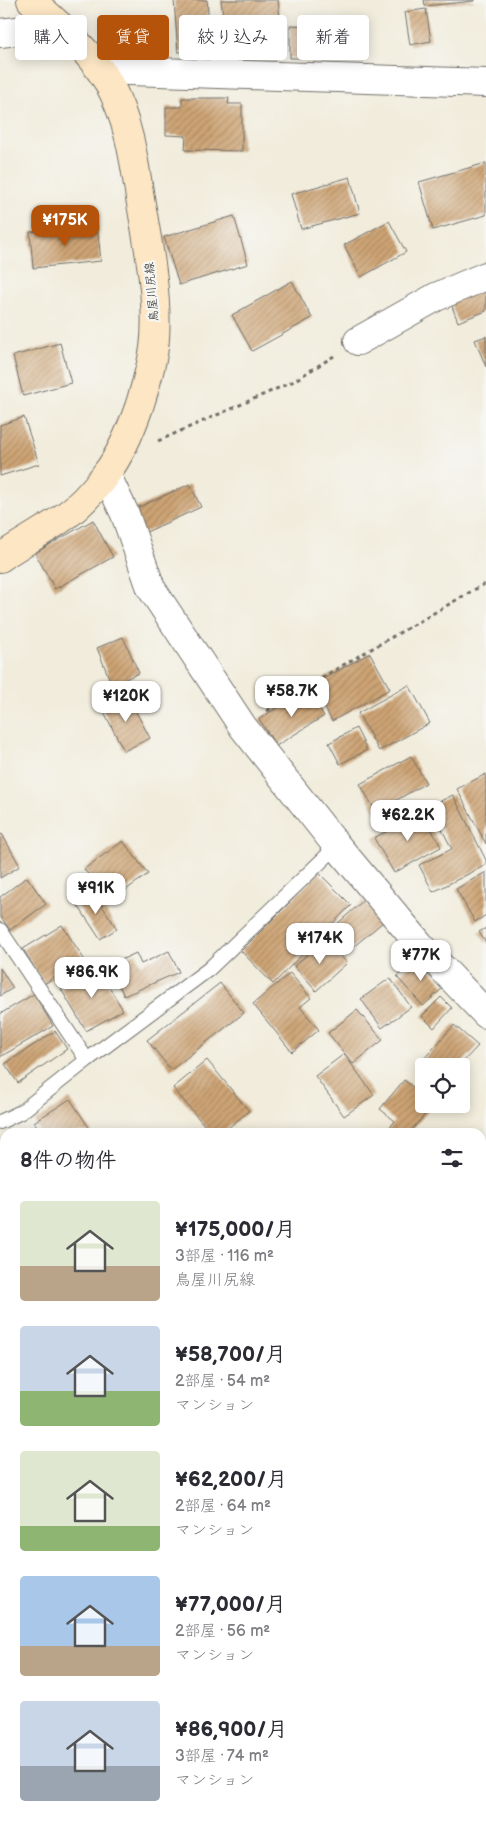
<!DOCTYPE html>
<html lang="ja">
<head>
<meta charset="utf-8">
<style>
	body { margin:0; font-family:"Balsamiq Sans","Klee One",sans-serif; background:#f2f2f3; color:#2b2b33; height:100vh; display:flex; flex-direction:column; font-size:19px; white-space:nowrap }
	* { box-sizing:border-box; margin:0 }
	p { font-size:16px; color:#7c7c81 }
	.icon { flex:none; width:28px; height:28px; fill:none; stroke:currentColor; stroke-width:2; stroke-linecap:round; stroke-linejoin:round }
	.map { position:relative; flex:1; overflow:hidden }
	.drawer { position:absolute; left:0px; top:1128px; width:486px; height:696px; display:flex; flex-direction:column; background:#fff; border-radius:15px 15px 0 0; box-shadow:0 2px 12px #0003 }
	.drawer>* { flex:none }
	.hud { position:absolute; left:15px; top:15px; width:456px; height:45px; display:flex; gap:10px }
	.buttons { position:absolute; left:415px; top:1058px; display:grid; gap:10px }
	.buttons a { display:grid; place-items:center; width:55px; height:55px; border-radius:5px; background:#fff; box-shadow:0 2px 12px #0003; font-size:25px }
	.price { position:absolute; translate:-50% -42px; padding:0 11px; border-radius:10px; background:#fff; color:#222; font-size:16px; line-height:32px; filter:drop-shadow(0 1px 2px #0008) }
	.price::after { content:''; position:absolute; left:50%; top:30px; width:15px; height:11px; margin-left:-8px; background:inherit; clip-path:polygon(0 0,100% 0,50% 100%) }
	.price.current { background:#b45309; color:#fff }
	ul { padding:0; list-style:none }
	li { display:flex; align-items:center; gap:15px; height:125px; padding:0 20px }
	li span { display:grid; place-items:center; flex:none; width:140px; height:100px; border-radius:5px; color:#555 }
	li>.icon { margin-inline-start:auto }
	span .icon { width:60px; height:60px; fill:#fffc; stroke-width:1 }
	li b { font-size:21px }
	h2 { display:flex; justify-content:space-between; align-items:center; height:60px; padding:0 20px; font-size:21px }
	.pill { padding:0 18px; border-radius:5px; background:#fff; box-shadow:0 2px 12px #0003; font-size:18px; line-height:45px }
	.pill.current { background:#b45309; color:#fff }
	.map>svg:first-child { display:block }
</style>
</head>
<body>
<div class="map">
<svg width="486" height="1823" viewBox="0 0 486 1823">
	<defs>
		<pattern id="building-hatch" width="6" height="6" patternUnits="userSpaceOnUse" patternTransform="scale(1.25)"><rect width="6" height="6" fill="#cea475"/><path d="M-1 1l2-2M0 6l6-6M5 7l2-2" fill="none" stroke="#a78660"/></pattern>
	</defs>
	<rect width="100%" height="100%" fill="#f6f6f2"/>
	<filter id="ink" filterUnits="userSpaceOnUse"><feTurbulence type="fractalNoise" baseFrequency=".02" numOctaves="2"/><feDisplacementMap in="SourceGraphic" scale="10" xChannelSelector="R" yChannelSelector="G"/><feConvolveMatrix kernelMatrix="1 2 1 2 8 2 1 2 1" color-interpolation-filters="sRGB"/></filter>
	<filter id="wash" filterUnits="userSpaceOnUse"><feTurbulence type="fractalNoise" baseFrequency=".0096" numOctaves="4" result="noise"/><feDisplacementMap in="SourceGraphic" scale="20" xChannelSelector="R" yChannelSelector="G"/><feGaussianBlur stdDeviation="1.12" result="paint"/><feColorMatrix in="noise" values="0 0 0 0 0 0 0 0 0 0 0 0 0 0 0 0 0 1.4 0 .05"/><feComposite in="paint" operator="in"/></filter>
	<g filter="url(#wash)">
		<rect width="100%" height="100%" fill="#f1ecdb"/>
		<g id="blocks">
			<path fill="url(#building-hatch)" d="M174,0h33l4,50 -33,2z
				M221,0h57l5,44 -56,6z
				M424,0h50v1l-49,5z
				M426,9l5,32 -21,4 -5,-33z
				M290,25l23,1 -1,32h-22z
				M182,98h47l-1,6h14v47l-57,-1 1,-14 -20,-1v-28h16z
				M486,163v52l-53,15 -14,-48z
				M350,177l10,36 -59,16 -10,-35z
				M234,216l14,48 -69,21 -15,-48z
				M389,221l17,31 -45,25 -17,-32z
				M97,225l4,36 -68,7 -3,-36z
				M292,281l20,37 -60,33 -20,-36z
				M486,282v29l-28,11 -10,-26z
				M486,336v31l-11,-27z
				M60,343l11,40 -48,13 -10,-40z
				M24,417l15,47 -39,12v-51z
				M190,484l11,23 -59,27 -10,-24z
				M93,520l20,37 -58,32 -20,-36z
				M123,637l16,36 -27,12 -15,-37z
				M370,653l20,36 -58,32 -20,-36z
				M409,685l21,38 -51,28 -21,-38z
				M307,689l17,27 -48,30 -17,-27z
				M127,695l23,43 -26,13 -22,-43z
				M356,728l11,22 -27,14 -11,-21z
				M411,756l15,27 -50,29 -16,-28z
				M486,774v70l-29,-55z
				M453,795l33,65v5l-53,27 -14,-27 33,-16 -22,-43z
				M422,812l19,35 -47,26 -20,-35z
				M2,834l18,32 -20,12v-43z
				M123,841l25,33 -39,28 -25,-33z
				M486,872v43l-11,7 -19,-33z
				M319,873l32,32 -78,79 -32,-33z
				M27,877l19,27 -36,26 -10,-14v-19z
				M92,890l25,39 -17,10 -25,-38z
				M364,900l19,22 -37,31 -18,-21z
				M62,925l22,34 -40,25 -21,-35z
				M486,928v15l-7,-11z
				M325,939l22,24 -31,28 -22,-25z
				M169,951l10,21 -55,24 -14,-31 26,-12 5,11z
				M419,957l26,29 -22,20 -26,-29z
				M97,967l26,43 -37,21 -25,-42z
				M0,968l13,20 -13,8z
				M290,973l21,25 -11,9 19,23 -27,22 -39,-48z
				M390,978l21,29 -29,21 -21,-29z
				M220,983l24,30 -73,57 -24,-30z
				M34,994l19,32 -53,31v-43z
				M441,997l11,11 -18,20 -12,-12z
				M357,1010l26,30 -30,24 -25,-31z
				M454,1025l24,21 -19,20h-34l-4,-4z
				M55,1031l12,18 -49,34 -13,-19z
				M344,1054l30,41 -30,21 -29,-40z
				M207,1060l42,51 -26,21h-13l-37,-44z
				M404,1080l20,16v8h10l-24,28h-24l9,-11 -15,-12z
				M70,1099l22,33h-51l-7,-10z
				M481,1177l5,4v30l-5,7z
				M481,1224l5,4v30l-5,5z
				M481,1298l5,4v43l-5,-4z
				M486,1751v44l-5,-6v-34z
				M481,1803l5,5v9l-7,6h-23l-4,-4h29z"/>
		</g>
	</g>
	<g filter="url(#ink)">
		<use href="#blocks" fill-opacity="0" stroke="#706f69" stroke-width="1"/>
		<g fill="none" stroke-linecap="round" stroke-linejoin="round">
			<defs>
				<path id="service" d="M0,930l87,130
					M0,1122l21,-10 66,-52 122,-91 128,-123"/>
				<path id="minor" d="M0,33l60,-7
					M100,70l386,13
					M358,341l78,-44 50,-21
					M106,474l19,40 26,74 92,139 94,119 83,99 66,69
					M427,1819l3,4"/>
				<path id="tertiary" d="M0,1695l5,4
					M481,1733l5,-4
					M190,1819l11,4
					M345,1823l12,-4"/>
				<path id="secondary" d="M0,558c21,-15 43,-26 64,-41 16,-11 30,-27 42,-43 15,-20 25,-44 33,-67 6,-19 12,-39 15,-59 6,-44 -6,-105 -14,-150 -6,-40 -12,-80 -32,-116 -20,-33 -49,-57 -77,-82"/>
			</defs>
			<use href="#service" stroke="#706f69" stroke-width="16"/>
			<use href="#minor" stroke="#706f69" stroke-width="30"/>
			<use href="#tertiary" stroke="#706f69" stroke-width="30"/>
			<use href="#secondary" stroke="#706f69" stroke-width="30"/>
			<path stroke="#706f69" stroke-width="3" stroke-dasharray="4 4" stroke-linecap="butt" d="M158,441l134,-59 42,-26
				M267,711l38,-24 181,-104
				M481,1521l5,6"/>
			<use href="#service" stroke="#fff" stroke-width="14"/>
			<use href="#minor" stroke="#fff" stroke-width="28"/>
			<use href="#tertiary" stroke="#fff" stroke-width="28"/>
			<use href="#secondary" stroke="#fce6c4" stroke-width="28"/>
		</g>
	</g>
	<g text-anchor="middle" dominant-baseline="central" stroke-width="4.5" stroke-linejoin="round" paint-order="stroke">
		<g font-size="12" fill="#2b2b2b" stroke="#f6f6f2">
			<text transform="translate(152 292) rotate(-95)">鳥屋川尻線</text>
		</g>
	</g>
</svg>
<div class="buttons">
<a><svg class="icon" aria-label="locate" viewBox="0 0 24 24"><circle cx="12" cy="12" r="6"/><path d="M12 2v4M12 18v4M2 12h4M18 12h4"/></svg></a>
</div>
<b class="price current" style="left:65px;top:247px">¥175K</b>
<b class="price" style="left:292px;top:718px">¥58.7K</b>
<b class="price" style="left:126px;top:723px">¥120K</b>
<b class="price" style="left:408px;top:842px">¥62.2K</b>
<b class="price" style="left:96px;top:915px">¥91K</b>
<b class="price" style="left:320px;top:965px">¥174K</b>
<b class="price" style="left:421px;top:982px">¥77K</b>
<b class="price" style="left:92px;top:999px">¥86.9K</b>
<div class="hud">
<a class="pill">購入</a>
<a class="pill current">賃貸</a>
<a class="pill">絞り込み</a>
<a class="pill">新着</a>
</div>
<section class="drawer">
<h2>8件の物件<svg class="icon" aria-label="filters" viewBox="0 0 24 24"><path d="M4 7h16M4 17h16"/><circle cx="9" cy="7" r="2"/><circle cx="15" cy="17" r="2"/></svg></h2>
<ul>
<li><span style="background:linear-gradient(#dfe7d0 65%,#b9a48a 0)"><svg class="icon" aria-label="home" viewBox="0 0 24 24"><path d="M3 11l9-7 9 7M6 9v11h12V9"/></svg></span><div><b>¥175,000/月</b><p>3部屋 · 116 m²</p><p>鳥屋川尻線</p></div></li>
<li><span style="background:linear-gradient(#c9d6e8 65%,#8fb573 0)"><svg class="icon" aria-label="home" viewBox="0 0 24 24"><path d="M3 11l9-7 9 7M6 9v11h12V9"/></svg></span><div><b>¥58,700/月</b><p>2部屋 · 54 m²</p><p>マンション</p></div></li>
<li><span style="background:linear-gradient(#dfe7d0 75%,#8fb573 0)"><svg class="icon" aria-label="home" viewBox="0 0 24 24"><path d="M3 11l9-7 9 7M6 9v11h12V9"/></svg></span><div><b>¥62,200/月</b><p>2部屋 · 64 m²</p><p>マンション</p></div></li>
<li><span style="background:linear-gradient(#a9c7e8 70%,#b9a48a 0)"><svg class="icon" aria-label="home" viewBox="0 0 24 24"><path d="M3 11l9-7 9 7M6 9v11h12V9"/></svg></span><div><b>¥77,000/月</b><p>2部屋 · 56 m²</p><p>マンション</p></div></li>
<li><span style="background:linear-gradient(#c9d6e8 65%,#9aa5b1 0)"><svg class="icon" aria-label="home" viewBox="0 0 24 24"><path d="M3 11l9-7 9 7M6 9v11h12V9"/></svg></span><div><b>¥86,900/月</b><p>3部屋 · 74 m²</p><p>マンション</p></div></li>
</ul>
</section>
</div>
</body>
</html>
